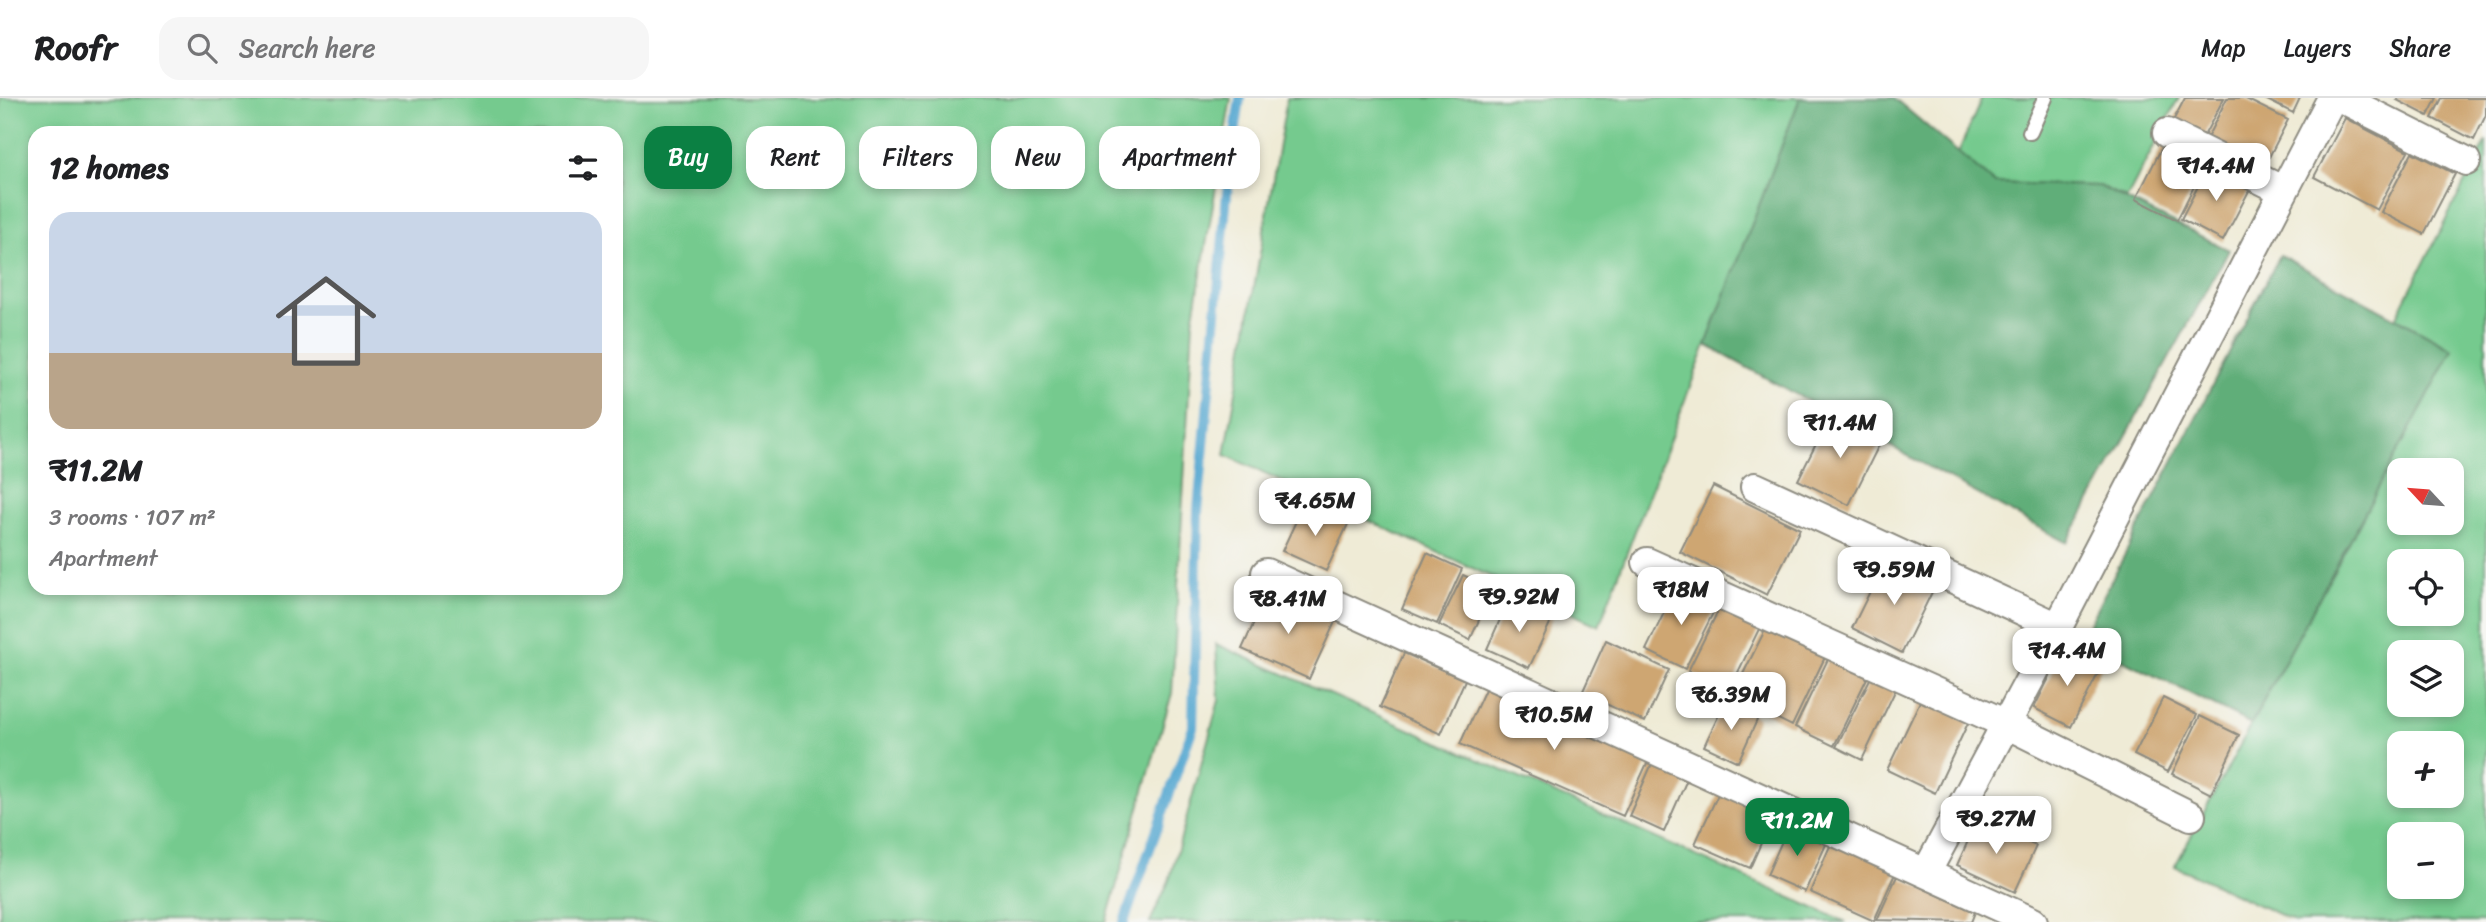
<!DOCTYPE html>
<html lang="en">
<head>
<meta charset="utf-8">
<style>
	body { margin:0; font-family:Sriracha,sans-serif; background:#f6f6f6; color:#202124; height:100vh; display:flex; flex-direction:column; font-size:26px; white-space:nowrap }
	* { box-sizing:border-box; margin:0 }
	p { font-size:23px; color:#757577 }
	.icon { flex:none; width:38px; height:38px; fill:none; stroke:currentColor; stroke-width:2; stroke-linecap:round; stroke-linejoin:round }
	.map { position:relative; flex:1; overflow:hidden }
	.details { position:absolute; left:28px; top:28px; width:595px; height:469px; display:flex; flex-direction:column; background:#fff; border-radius:21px; box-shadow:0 4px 10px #0003 }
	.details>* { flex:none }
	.hud { position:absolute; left:644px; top:28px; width:665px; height:63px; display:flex; gap:14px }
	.needle { width:46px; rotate:296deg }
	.buttons { position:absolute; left:2387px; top:360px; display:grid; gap:14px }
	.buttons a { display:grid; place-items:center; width:77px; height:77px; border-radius:14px; background:#fff; box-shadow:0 4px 10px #0003; font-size:35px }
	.price { position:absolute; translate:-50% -60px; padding:0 16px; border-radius:14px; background:#fff; color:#222; font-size:23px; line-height:46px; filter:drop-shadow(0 2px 4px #0008) }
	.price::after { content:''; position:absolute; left:50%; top:42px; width:21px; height:16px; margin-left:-10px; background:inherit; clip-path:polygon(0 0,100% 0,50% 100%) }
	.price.selected { background:#0b8043; color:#fff }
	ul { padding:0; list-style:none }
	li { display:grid; align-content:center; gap:14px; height:371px; padding:0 21px }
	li+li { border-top:2px solid #e0e0e0 }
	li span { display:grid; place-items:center; height:217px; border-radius:21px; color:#555 }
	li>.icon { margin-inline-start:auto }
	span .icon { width:126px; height:126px; fill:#fffc; stroke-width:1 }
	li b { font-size:30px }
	h2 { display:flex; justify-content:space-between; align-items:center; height:84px; padding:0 21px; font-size:30px }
	.tag { padding:0 24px; border-radius:21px; background:#fff; box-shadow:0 4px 10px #0003; font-size:24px; line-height:63px }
	.tag.selected { background:#0b8043; color:#fff }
	header { display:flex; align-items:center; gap:42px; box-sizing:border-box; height:98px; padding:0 35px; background:#fff; border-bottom:2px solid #e0e0e0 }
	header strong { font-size:33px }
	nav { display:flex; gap:38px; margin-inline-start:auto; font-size:24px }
	.search { width:490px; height:63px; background:#f6f6f6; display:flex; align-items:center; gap:18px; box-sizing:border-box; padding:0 24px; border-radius:21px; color:#757577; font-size:26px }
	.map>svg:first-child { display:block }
</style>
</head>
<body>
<header>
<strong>Roofr</strong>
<div class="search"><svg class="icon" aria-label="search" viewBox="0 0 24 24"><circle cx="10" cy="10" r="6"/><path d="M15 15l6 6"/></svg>Search here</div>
<nav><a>Map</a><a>Layers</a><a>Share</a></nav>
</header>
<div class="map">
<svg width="2486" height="824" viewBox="0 0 2486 824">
	<rect width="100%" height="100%" fill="#f6f6f2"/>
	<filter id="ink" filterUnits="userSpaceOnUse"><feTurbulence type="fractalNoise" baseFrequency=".0143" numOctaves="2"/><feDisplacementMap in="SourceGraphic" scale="14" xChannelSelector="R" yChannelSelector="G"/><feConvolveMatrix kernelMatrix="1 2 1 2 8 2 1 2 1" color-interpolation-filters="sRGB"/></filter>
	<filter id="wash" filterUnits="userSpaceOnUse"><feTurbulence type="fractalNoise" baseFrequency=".00686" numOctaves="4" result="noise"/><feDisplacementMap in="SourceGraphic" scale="28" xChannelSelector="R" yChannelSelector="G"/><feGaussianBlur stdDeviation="1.57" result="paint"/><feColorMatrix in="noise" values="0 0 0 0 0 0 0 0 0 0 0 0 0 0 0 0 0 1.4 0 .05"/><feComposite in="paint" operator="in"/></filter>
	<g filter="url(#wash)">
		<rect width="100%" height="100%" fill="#efebd6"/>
		<path fill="#75ca8e" stroke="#507a5c" stroke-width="2" fill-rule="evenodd" d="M0,0h1231l-38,224 -21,371 -66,229h-1106zM35,35h581v455h-581z
			M1287,0h513l-201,528 -374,-171z
			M1982,0h197l-52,100 -28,-12 -105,-3 -36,-30z
			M2486,43v781h-191l-120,-56 278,-517 -57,-31zM2399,373h53v52h-53zM2399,464h53v52h-53zM2399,555h53v52h-53zM2399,646h53v52h-53zM2399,737h53v52h-53z
			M1216,546l630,278h-696l19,-41 50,-181z"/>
		<path fill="#60ae79" stroke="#466c52" stroke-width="2" d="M1800,0h94l100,85 105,3 130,64 -162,293 -361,-198z
			M2280,157l173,94 -202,375 -170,-85z"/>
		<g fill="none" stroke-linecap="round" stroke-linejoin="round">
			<path stroke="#56a8d1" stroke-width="10" d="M1124,824l69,-195 5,-216 29,-318 13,-95"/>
		</g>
		<g id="blocks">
			<path fill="#cea672" d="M2185,0h39l-20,38 -31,-15z
				M2227,0h17l44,22 -24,47 -57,-29z
				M2263,0h37l-7,15z
				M2399,0h38l-9,18 -31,-16z
				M2442,0h44v17l-12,25 -42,-22z
				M2345,20l63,33 -31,59 -63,-33z
				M2165,43l41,22 -29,57 -41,-21z
				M2412,54l43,22 -31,60 -43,-22z
				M2209,67l42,22 -28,54 -42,-22z
				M1831,316l51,25 -33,66 -51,-25z
				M1713,388l87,43 -33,66 -87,-43z
				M1304,406l44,20 -22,47 -44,-20z
				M1427,455l35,16 -25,55 -35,-15z
				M1885,463l50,25 -33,67 -50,-25z
				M1463,477l30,14 -23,51 -31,-15z
				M1677,488l40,19 -32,64 -39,-19z
				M1268,494l67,30 -26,57 -67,-30z
				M1509,501l43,20 -23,49 -42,-19z
				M1721,507l40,20 -32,66 -41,-20z
				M1768,526l59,29 -35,73 -60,-30z
				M1606,542l63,30 -24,52 -63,-29z
				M2063,552l38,18 -30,59 -37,-19z
				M1404,555l61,27 -24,54 -61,-27z
				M1830,557l39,19 -35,72 -39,-19z
				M1872,577l25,12 -35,73 -26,-13z
				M1486,589l163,72 -26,57 -163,-72z
				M2163,600l34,17 -29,57 -34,-17z
				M1921,601l48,22 -34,72 -48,-23z
				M1725,604l33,16 -20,44 -34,-16z
				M2200,618l39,19 -28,59 -39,-20z
				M1654,661l35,16 -25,57 -35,-16z
				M1719,694l54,24 -23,52 -55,-24z
				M1978,721l58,27 -21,46 -58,-27z
				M1789,727l38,17 -22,50 -38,-17z
				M1833,741l65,28 -24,54 -64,-29z
				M1897,778l78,36 -4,10 -94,-2z"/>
		</g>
	</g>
	<g filter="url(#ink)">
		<use href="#blocks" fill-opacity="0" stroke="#8d8b80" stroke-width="2"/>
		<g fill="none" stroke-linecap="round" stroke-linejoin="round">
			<defs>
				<path id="service" d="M2030,34l15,-34"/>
				<path id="minor" d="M2341,0l125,63
					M2167,35l117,58
					M1755,389l303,140
					M1647,464l357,161 187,93
					M1266,475l767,349
					M1927,773l131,-244 274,-529"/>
			</defs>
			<use href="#service" stroke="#8d8b80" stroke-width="18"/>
			<use href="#minor" stroke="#8d8b80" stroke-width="32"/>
			<use href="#service" stroke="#fff" stroke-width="14"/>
			<use href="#minor" stroke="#fff" stroke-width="28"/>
		</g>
	</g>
</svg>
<div class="buttons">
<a><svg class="needle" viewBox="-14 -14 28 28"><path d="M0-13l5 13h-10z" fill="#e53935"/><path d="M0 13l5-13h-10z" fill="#757577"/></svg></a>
<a><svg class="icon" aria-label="locate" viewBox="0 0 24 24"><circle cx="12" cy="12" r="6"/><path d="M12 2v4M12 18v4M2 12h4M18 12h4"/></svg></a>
<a><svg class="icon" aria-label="layers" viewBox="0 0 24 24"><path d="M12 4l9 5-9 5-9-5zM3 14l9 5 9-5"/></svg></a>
<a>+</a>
<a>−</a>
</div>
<b class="price" style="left:2216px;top:105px">₹14.4M</b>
<b class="price" style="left:1840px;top:362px">₹11.4M</b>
<b class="price" style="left:1315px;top:440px">₹4.65M</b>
<b class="price" style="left:1894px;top:509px">₹9.59M</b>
<b class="price" style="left:1681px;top:529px">₹18M</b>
<b class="price" style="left:1519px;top:536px">₹9.92M</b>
<b class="price" style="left:1288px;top:538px">₹8.41M</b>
<b class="price" style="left:2067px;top:590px">₹14.4M</b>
<b class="price" style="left:1731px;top:634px">₹6.39M</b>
<b class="price" style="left:1554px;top:654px">₹10.5M</b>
<b class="price" style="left:1996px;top:758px">₹9.27M</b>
<b class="price selected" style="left:1797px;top:760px">₹11.2M</b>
<div class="hud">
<a class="tag selected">Buy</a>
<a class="tag">Rent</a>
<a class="tag">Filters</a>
<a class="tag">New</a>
<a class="tag">Apartment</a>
</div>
<section class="details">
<h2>12 homes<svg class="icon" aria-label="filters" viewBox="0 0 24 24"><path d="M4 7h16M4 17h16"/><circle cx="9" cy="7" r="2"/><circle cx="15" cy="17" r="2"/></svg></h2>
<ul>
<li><span style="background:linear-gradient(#c9d6e8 65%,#b9a48a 0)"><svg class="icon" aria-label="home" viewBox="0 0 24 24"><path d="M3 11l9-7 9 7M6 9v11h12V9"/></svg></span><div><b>₹11.2M</b><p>3 rooms · 107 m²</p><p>Apartment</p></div></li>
</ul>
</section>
</div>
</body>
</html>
